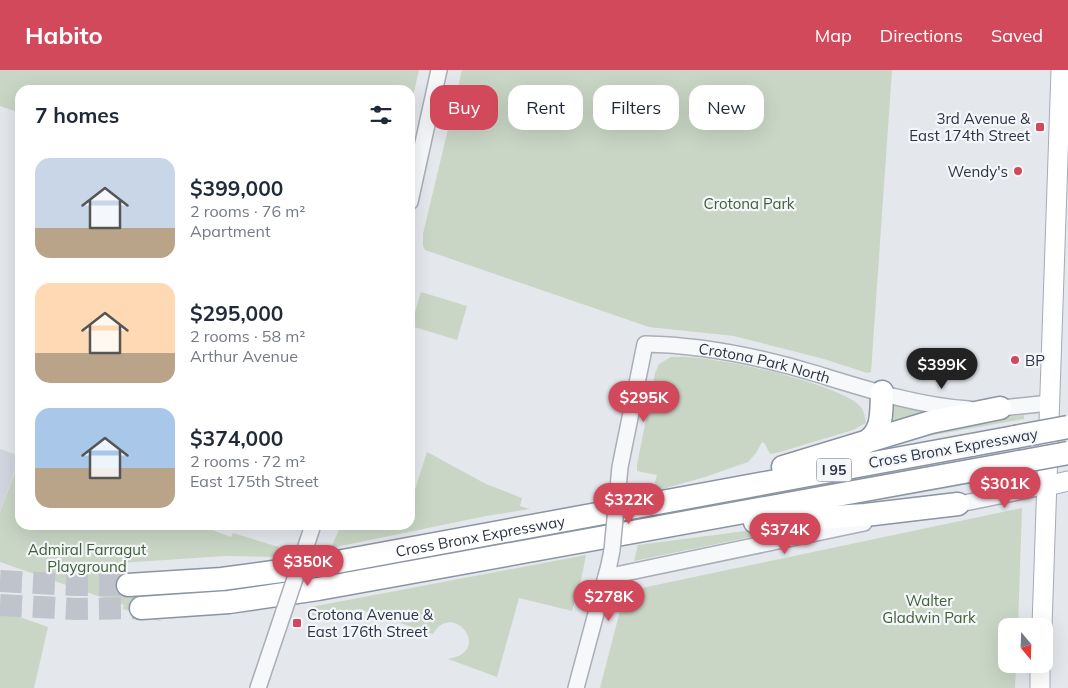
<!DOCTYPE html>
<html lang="en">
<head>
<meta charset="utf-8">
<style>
	body { margin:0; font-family:Mulish,sans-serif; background:#f6f6f7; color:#1f2937; height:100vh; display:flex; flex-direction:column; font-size:19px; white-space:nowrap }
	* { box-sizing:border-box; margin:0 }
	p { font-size:16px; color:#747a83 }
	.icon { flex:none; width:28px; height:28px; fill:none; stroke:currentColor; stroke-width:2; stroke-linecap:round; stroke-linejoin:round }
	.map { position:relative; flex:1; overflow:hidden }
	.drawer { position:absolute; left:15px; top:15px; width:400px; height:445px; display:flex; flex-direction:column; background:#fff; border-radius:15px; box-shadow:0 5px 20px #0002 }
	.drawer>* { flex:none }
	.top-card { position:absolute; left:430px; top:15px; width:475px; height:45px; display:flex; gap:10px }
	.needle { width:32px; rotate:161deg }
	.fabs { position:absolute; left:998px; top:548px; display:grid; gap:10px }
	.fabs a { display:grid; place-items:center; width:55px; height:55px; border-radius:10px; background:#fff; box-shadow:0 5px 20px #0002; font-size:25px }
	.price { position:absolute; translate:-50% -42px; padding:0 11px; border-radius:18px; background:#d1495b; color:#fff; font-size:16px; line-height:32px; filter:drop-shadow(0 1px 2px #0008) }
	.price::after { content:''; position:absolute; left:50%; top:30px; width:15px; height:11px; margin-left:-8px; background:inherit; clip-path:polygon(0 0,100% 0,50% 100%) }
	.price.on { background:#222; color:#fff }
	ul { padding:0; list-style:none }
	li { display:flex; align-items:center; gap:15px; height:125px; padding:0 20px }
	li span { display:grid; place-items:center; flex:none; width:140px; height:100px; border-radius:15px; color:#555 }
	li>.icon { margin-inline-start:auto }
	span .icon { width:60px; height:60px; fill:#fffc; stroke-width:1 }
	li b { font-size:21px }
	h2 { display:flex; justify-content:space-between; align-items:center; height:60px; padding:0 20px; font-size:21px }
	.pill { padding:0 18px; border-radius:15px; background:#fff; box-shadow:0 5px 20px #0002; font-size:18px; line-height:45px }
	.pill.on { background:#d1495b; color:#fff }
	header { display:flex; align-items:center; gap:30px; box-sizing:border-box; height:70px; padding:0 25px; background:#d1495b; color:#fff }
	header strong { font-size:24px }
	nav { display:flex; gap:28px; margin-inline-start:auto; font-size:18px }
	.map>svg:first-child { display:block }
</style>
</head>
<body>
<header>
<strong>Habito</strong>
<nav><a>Map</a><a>Directions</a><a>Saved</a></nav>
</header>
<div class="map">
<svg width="1068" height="618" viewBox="0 0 1068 618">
	<rect width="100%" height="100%" fill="#e4e7ec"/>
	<path fill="#d2d6de" d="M0,379l20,7 -20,56z"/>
	<path fill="#c9d6c5" d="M0,0h419l-9,39v-19h-390v23l-20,-7z
		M462,0h430l-21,302 -4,1 -43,-14 -90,-23 -85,-9 -224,-77 -2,-4v-12z
		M421,222l46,14 -10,34 -46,-14z
		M671,287c35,-4 163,25 188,48 5,5 6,11 7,18l-13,7 -73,22 -10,2 -5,-10 -3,-2 -6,11 -8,9 -43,15 -53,15 5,-17 -20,-4v-6l18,-92 4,-9z
		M890,333l41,8 -41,16z
		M1024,345v4l-130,23 71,-21z
		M427,382l59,32 36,14 -2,8 10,3 -44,7 -155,32 10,-23h69v-20z
		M20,389v66h178l33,12 2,-4 46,14 -3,10 -51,-1 -105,7c8,28 16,45 43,59l-40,-13 1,-4 -124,-43v-50z
		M1022,438l-4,118h-12v38h10l-1,24h-415l22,-85 6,-9 9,-5z
		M799,454v3l-165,34 4,-16z
		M586,485l-5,25 -9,31 -53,-13 -22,79 -49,-18c3,-1 10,-2 14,-5 22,-15 -13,-50 -29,-20l-74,-25 -42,7 -8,-2 2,-7z
		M0,540l48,17 -14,61h-34z"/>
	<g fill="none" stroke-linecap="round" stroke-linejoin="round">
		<path stroke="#bfc3cb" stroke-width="22" stroke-dasharray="22 11" stroke-linecap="butt" d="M0,511l76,4h52
			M0,535l77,4 64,-1"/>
		<defs>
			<g id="minor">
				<path d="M410,132l29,-132"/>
				<path d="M992,339l58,-6"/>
				<path id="s1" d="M617,428l3,-31 25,-123c58,1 116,13 172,30 49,15 101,32 152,35"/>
				<path d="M950,436l97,-20"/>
				<path d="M304,482l9,-27"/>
				<path d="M606,507l258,-54"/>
				<path d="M258,618l26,-77"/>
				<path d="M576,618l33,-123 3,-15"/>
			</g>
			<path id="major" d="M1047,416l21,-5
				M1042,556l19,-556
				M1040,618v-24"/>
			<g id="highway">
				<path d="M863,374c21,-12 18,-30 19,-52"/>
				<path d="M783,397l148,-45 69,-14"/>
				<path d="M755,452l110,-7 93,-11"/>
				<path id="s2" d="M128,515l94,-6 88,-12 705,-130"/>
				<path d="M141,538l88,-6 89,-13 701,-127"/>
			</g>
		</defs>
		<use href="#minor" stroke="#a9aeb7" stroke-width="18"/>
		<use href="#major" stroke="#a3abb8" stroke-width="21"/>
		<use href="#highway" stroke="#8b94a3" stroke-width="25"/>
		<use href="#minor" stroke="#f7f8fa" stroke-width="15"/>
		<use href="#major" stroke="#fff" stroke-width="19"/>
		<use href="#highway" stroke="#fff" stroke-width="22"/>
		<defs>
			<path id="minor-bridge" d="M612,480l5,-52
				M284,541l20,-59"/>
			<path id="highway-bridge" d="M1015,367l53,-10
				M1019,392l49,-9"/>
		</defs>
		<use href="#minor-bridge" stroke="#a9aeb7" stroke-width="18" stroke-linecap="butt"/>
		<use href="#highway-bridge" stroke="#8b94a3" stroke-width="25" stroke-linecap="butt"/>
		<use href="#minor-bridge" stroke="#f7f8fa" stroke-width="15"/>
		<use href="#highway-bridge" stroke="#fff" stroke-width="22"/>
	</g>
	<g fill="#d1495b" stroke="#f4f6f9" stroke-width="2">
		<rect x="1035" y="52" width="10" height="10" rx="2.5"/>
		<circle cx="1018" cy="101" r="5"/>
		<circle cx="1015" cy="290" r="5"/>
		<rect x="292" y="548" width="10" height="10" rx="2.5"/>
	</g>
	<g text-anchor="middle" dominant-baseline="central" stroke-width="4.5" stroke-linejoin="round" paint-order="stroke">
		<rect fill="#f4f6f9" stroke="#676e7b" stroke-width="1" x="816.5" y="388.5" width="35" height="23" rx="4"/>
		<g font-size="14" font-weight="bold" fill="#2b3445">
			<text x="834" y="400">I 95</text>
		</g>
		<g font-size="15" fill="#2b3445" stroke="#f4f6f9" text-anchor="end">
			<text x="1030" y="48">3rd Avenue &amp;<tspan x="1030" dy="17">East 174th Street</tspan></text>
			<text x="1008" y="101">Wendy's</text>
			<text x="1025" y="290" text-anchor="start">BP</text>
			<text x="307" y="544" text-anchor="start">Crotona Avenue &amp;<tspan x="307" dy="17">East 176th Street</tspan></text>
		</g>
		<g font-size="15" fill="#3f6138" stroke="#f4f6f9">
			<text x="749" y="133">Crotona Park</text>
			<text x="87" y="479">Admiral Farragut<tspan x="87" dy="17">Playground</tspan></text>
			<text x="929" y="530">Walter<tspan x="929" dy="17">Gladwin Park</tspan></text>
		</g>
		<g font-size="15" fill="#2b3445" stroke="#f4f6f9">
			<text stroke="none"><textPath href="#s1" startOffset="278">Crotona Park North</textPath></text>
			<text transform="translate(953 378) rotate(-10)">Cross Bronx Expressway</text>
			<text stroke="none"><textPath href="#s2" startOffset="356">Cross Bronx Expressway</textPath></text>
		</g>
	</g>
</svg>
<div class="fabs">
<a><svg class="needle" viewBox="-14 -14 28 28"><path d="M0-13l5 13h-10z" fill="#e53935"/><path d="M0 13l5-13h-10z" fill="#747a83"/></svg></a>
</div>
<b class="price on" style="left:942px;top:320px">$399K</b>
<b class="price" style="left:644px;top:353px">$295K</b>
<b class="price" style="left:1005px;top:439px">$301K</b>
<b class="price" style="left:629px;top:455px">$322K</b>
<b class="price" style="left:785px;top:485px">$374K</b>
<b class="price" style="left:308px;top:517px">$350K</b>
<b class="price" style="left:609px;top:552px">$278K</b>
<div class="top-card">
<a class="pill on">Buy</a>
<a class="pill">Rent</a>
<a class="pill">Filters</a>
<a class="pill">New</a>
</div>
<section class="drawer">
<h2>7 homes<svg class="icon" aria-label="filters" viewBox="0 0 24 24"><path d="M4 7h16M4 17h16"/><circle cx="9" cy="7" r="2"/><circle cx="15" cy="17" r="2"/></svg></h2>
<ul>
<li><span style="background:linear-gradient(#c9d6e8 70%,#b9a48a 0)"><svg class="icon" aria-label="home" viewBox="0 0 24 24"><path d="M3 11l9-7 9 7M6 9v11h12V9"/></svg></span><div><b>$399,000</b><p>2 rooms · 76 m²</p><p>Apartment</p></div></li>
<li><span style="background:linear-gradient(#ffd9b3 70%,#b9a48a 0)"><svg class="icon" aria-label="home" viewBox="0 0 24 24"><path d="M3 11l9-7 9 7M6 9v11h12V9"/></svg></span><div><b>$295,000</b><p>2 rooms · 58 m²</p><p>Arthur Avenue</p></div></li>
<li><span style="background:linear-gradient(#a9c7e8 60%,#b9a48a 0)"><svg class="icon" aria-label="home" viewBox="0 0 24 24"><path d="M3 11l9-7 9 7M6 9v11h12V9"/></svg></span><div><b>$374,000</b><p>2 rooms · 72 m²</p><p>East 175th Street</p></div></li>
</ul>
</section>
</div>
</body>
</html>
